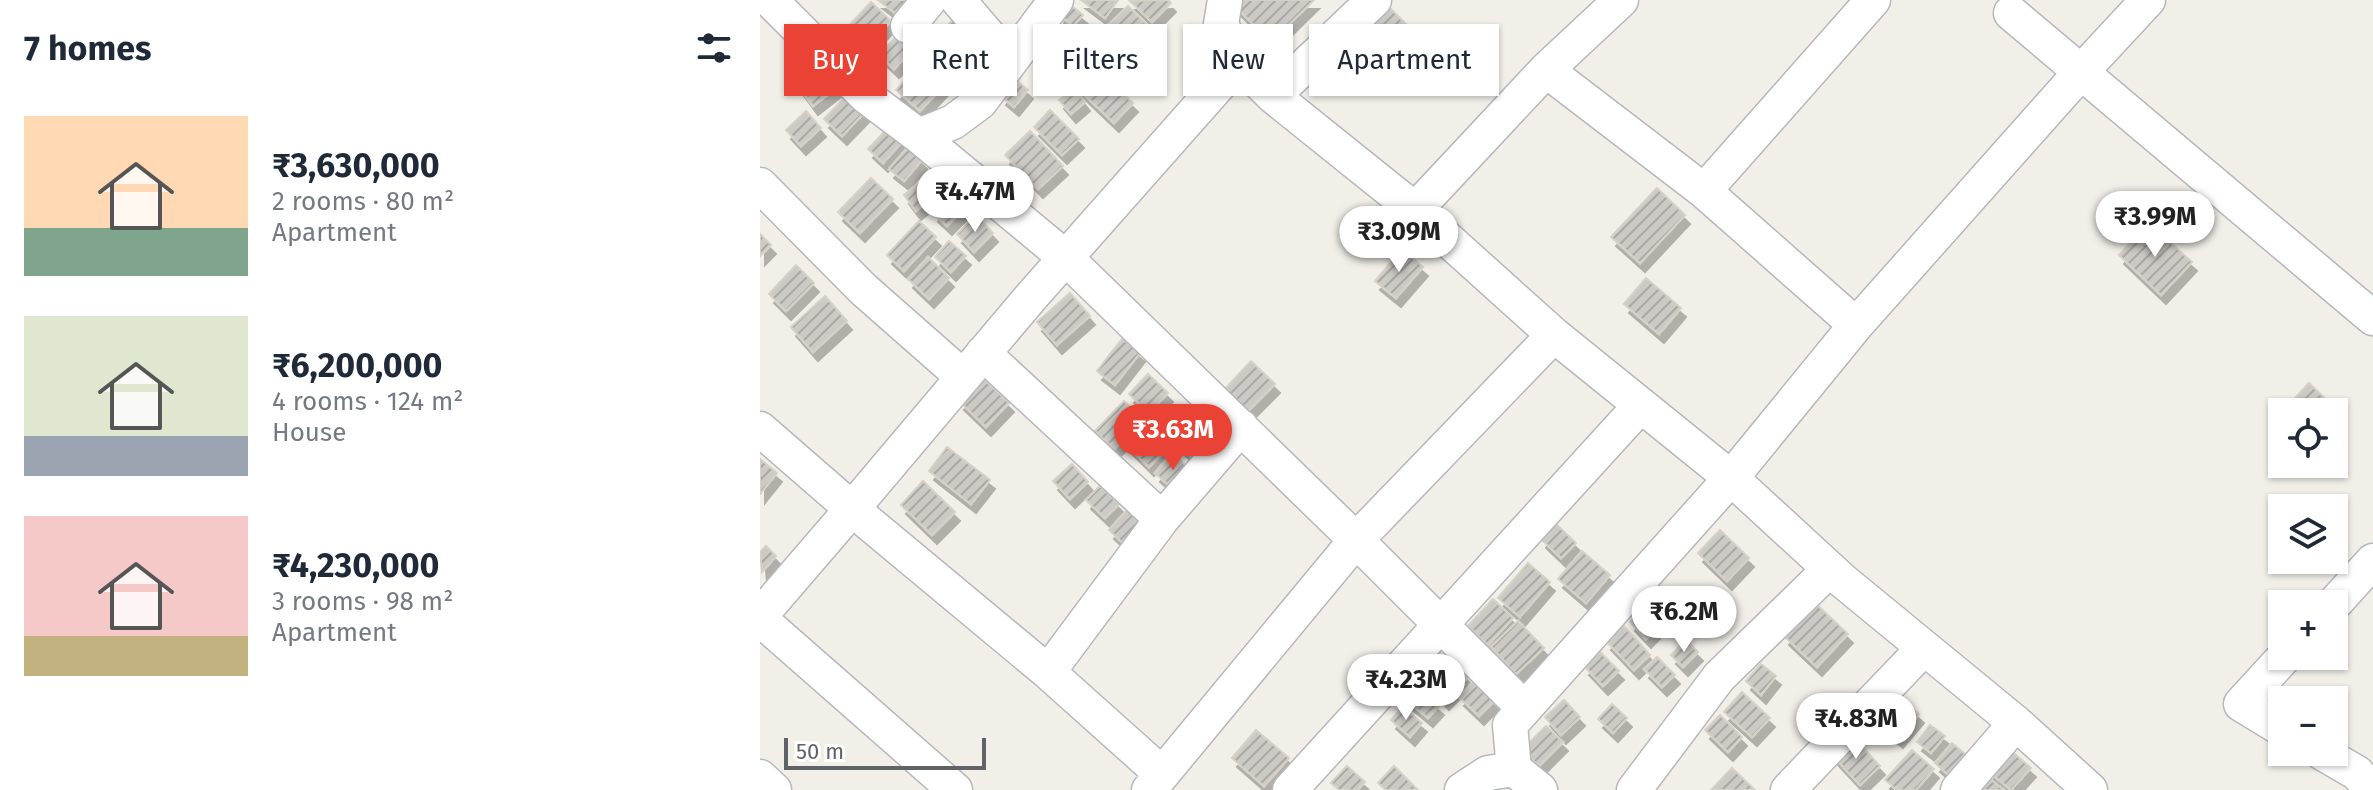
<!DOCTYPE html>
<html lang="en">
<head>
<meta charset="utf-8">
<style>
	body { margin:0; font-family:"Fira Sans",sans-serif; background:#f6f6f7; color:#1f2937; height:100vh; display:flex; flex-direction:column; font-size:30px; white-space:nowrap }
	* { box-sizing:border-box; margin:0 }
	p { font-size:26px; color:#747a83 }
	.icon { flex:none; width:44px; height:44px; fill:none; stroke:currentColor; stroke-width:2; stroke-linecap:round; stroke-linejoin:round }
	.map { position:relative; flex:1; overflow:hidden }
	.panel { display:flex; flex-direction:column; background:#fff; width:760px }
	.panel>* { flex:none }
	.banner { position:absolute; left:24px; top:24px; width:760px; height:72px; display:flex; gap:16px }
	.controls { position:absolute; left:1508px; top:398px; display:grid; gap:16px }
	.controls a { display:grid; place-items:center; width:80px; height:80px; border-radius:0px; background:#fff; box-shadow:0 2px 6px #0004; font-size:40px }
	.scale { position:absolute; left:24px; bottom:20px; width:202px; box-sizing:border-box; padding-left:8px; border:4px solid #5f6368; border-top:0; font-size:22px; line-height:28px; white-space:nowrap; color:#5f6368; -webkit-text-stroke:6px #fff; paint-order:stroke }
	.price { position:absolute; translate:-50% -68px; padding:0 18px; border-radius:28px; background:#fff; color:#222; font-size:26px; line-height:52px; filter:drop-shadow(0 2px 4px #0008) }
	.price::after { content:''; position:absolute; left:50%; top:48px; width:24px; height:18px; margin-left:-12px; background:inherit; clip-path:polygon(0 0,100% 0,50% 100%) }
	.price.on { background:#ea4335; color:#fff }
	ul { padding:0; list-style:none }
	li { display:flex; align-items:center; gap:24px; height:200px; padding:0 24px }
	li span { display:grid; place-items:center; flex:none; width:224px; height:160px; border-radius:0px; color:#555 }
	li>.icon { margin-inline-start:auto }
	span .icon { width:96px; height:96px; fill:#fffc; stroke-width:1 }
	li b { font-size:34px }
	h2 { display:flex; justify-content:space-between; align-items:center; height:96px; padding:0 24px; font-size:34px }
	.pill { padding:0 28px; border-radius:0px; background:#fff; box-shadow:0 2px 6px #0004; font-size:28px; line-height:72px }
	.pill.on { background:#ea4335; color:#fff }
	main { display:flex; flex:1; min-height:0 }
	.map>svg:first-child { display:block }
</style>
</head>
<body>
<main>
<section class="panel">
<h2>7 homes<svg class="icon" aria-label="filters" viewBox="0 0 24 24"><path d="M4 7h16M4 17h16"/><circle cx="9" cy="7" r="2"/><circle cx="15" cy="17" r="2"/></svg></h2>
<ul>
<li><span style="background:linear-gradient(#ffd9b3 70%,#7fa58c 0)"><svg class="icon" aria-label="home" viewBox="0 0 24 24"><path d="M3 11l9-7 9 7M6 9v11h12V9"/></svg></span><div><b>₹3,630,000</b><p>2 rooms · 80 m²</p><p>Apartment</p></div></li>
<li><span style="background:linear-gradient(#dfe7d0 75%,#9aa5b1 0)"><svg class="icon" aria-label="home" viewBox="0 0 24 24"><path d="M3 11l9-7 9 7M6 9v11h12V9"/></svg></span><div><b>₹6,200,000</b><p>4 rooms · 124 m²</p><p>House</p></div></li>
<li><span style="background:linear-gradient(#f6c9c9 75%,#c2b280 0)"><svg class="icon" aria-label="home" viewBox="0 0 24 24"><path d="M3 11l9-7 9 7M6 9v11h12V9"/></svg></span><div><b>₹4,230,000</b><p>3 rooms · 98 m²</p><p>Apartment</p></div></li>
</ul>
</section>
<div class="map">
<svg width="1613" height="790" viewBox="0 0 1613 790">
	<defs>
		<pattern id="building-hatch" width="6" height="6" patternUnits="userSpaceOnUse" patternTransform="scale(2)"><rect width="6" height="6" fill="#cccac5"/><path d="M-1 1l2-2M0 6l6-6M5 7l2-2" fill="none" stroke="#a9a8a4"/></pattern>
		<filter id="shadow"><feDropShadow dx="5" dy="9" stdDeviation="0" flood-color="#0004"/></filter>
	</defs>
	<rect width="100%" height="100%" fill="#f1efe8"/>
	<path fill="url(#building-hatch)" stroke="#d6d1c6" stroke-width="2" filter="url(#shadow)" d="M118,0h34l-13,16z
		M321,0h37l-13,18z
		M408,0l3,3 -19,19 -22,-21z
		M469,0h85l-43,42z
		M622,0l38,38 -24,25 -40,-39z
		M111,2l20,19 -28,30 -20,-19z
		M308,3l15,12 -10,11 -14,-12z
		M368,6l31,31 -21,21 -32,-31z
		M193,20l15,17 -18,17 -16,-16z
		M296,31l10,8 -11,11 -9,-8z
		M138,35l15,14 -19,20 -15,-14z
		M350,35l19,21 -13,12 -19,-21z
		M166,57l24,22 -30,32 -24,-21z
		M334,65l39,38 -19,20 -39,-37z
		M65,66l15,19 -27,21 -14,-19z
		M255,79l13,11 -14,17 -13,-11z
		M314,88l11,14 -14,12 -12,-14z
		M91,91l18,17 -27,28 -18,-17z
		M290,110l29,29 -17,16 -28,-28z
		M46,111l15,17 -20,18 -15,-16z
		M128,128l14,14 -19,21 -15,-14z
		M270,131l33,35 -25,23 -33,-34z
		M148,147l14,13 -18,21 -15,-12z
		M172,173l12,15 -28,23 -12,-16z
		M111,178l22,21 -33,34 -22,-21z
		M897,188l28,27 -45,48 -29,-26z
		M189,196l14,14 -16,16 -14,-13z
		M216,215l17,18 -19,19 -17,-18z
		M159,221l17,16 -32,34 -17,-16z
		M1389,223l43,39 -31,33 -42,-40z
		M0,234l11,11 -11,11z
		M189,241l17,15 -15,16 -16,-15z
		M642,249l21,18 -27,31 -21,-17z
		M168,257l21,21 -20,21 -21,-20z
		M36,265l18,18 -28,28 -17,-17z
		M886,278l35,30 -22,26 -35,-30z
		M310,293l20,23 -33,29 -20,-23z
		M65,296l22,25 -34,31 -22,-25z
		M362,339l18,14 -25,32 -18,-14z
		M491,361l24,23 -28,28 -23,-22z
		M388,374l20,19 -19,20 -20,-19z
		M222,377l27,26 -23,24 -27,-26z
		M1549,383l23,22 -6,7h-44v22l-11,-10z
		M364,401l20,18 -30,30 -19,-18z
		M438,419l15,14 -21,24 -15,-13z
		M386,427l22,21 -19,19 -22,-22z
		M187,447l43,33 -19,24 -42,-33z
		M412,453l19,17 -17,20 -19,-17z
		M0,459l17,14 -17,21z
		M312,464l16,18 -18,17 -17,-18z
		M163,481l32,31 -23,23 -31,-30z
		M340,486l19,18 -14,14 -19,-18z
		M367,510l18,16 -18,21 -18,-17z
		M795,523l21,20 -15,15 -20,-19z
		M960,530l29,28 -22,23 -29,-28z
		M6,546l10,10 -14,16 -2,-20z
		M822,551l28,24 -24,28 -28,-24z
		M768,563l22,19 -30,35 -22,-19z
		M733,599l20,19 -25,27 -20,-19z
		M890,601l16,17 -20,21 -16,-17z
		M1055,603l33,31 -31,33 -33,-31z
		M758,621l26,27 -28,26 -25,-27z
		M863,625l27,30 -16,15 -28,-29z
		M926,640l12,12 -15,15 -12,-12z
		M840,652l19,19 -16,15 -19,-20z
		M680,653l13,10 -25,30 -13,-11z
		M897,657l18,18 -13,12 -18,-18z
		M1001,664l15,12 -15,19 -15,-14z
		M699,668l9,9 -24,24 -9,-9z
		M713,682l21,19 -15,15 -20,-19z
		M655,687l24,19 -11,12 -23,-19z
		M982,692l28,26 -18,19 -28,-25z
		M1134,692l25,22 -21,25 -26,-22z
		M804,700l16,17 -19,18 -16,-18z
		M852,704l15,14 -14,15 -15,-14z
		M642,707l20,16 -12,14 -19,-17z
		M960,715l22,22 -14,15 -23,-22z
		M1170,725l15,11 -14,17 -14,-11z
		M786,726l17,16 -24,24 -17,-16z
		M496,730l33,28 -25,28 -32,-28z
		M1093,737l27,29 -20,19 -27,-29z
		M1192,743l18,15 -18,20 -17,-15z
		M1249,749l22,19 -20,22 -23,-19z
		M1152,750l22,19 -18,21h-19l-12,-10z
		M587,766l18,16 -8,8h-18l-8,-7z
		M634,766l24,24h-32l-8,-7z
		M972,768l23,22h-44z
		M1226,776l18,14h-29z"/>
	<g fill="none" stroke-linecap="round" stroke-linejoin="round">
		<defs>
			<path id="minor" d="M10,0l97,97 52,39 147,122 290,282 168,168
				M198,0l52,61
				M465,0l-4,24 18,38 34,34 142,114 139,125 177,143 112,103 173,142 74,67
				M1251,13l362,305
				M148,26l21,-26
				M786,70l158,121 152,134
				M513,96l101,-96
				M159,136l34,-14 27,-20 76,-102
				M0,185l103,104 100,88
				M944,191l169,-191
				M655,210l131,-140 75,-70
				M223,353l179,166
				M0,429l92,80 179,-212 208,-235
				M1574,604l39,-43
				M0,616l92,-107 196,163 114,102
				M0,619l195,171
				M288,672l114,-153 79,-92
				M1522,729l-41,-25 44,-48
				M1561,752l36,21 15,17
				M754,769l-4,-44 221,-247 125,-153 226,-254 66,-71
				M0,777l14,13
				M389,790l207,-250 198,-205
				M530,790l351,-385
				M702,790l26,-17 26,-4 26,21
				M874,790l85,-113 111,-108
				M1028,790l136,-142
				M1198,790l58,-67"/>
		</defs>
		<use href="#minor" stroke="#b5b8bc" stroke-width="37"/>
		<use href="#minor" stroke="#fff" stroke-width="34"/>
	</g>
</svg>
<div class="controls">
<a><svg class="icon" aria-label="locate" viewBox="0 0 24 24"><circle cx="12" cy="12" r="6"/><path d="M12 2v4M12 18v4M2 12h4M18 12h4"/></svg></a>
<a><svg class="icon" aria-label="layers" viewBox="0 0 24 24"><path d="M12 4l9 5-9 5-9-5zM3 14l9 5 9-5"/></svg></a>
<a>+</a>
<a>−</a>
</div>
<div class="scale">50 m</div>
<b class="price" style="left:215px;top:234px">₹4.47M</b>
<b class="price" style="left:1395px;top:259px">₹3.99M</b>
<b class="price" style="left:639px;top:274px">₹3.09M</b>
<b class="price on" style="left:413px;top:472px">₹3.63M</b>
<b class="price" style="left:924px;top:654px">₹6.2M</b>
<b class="price" style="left:646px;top:722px">₹4.23M</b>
<b class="price" style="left:1096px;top:761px">₹4.83M</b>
<div class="banner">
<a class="pill on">Buy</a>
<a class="pill">Rent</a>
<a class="pill">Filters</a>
<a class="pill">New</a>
<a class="pill">Apartment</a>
</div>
</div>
</main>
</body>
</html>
